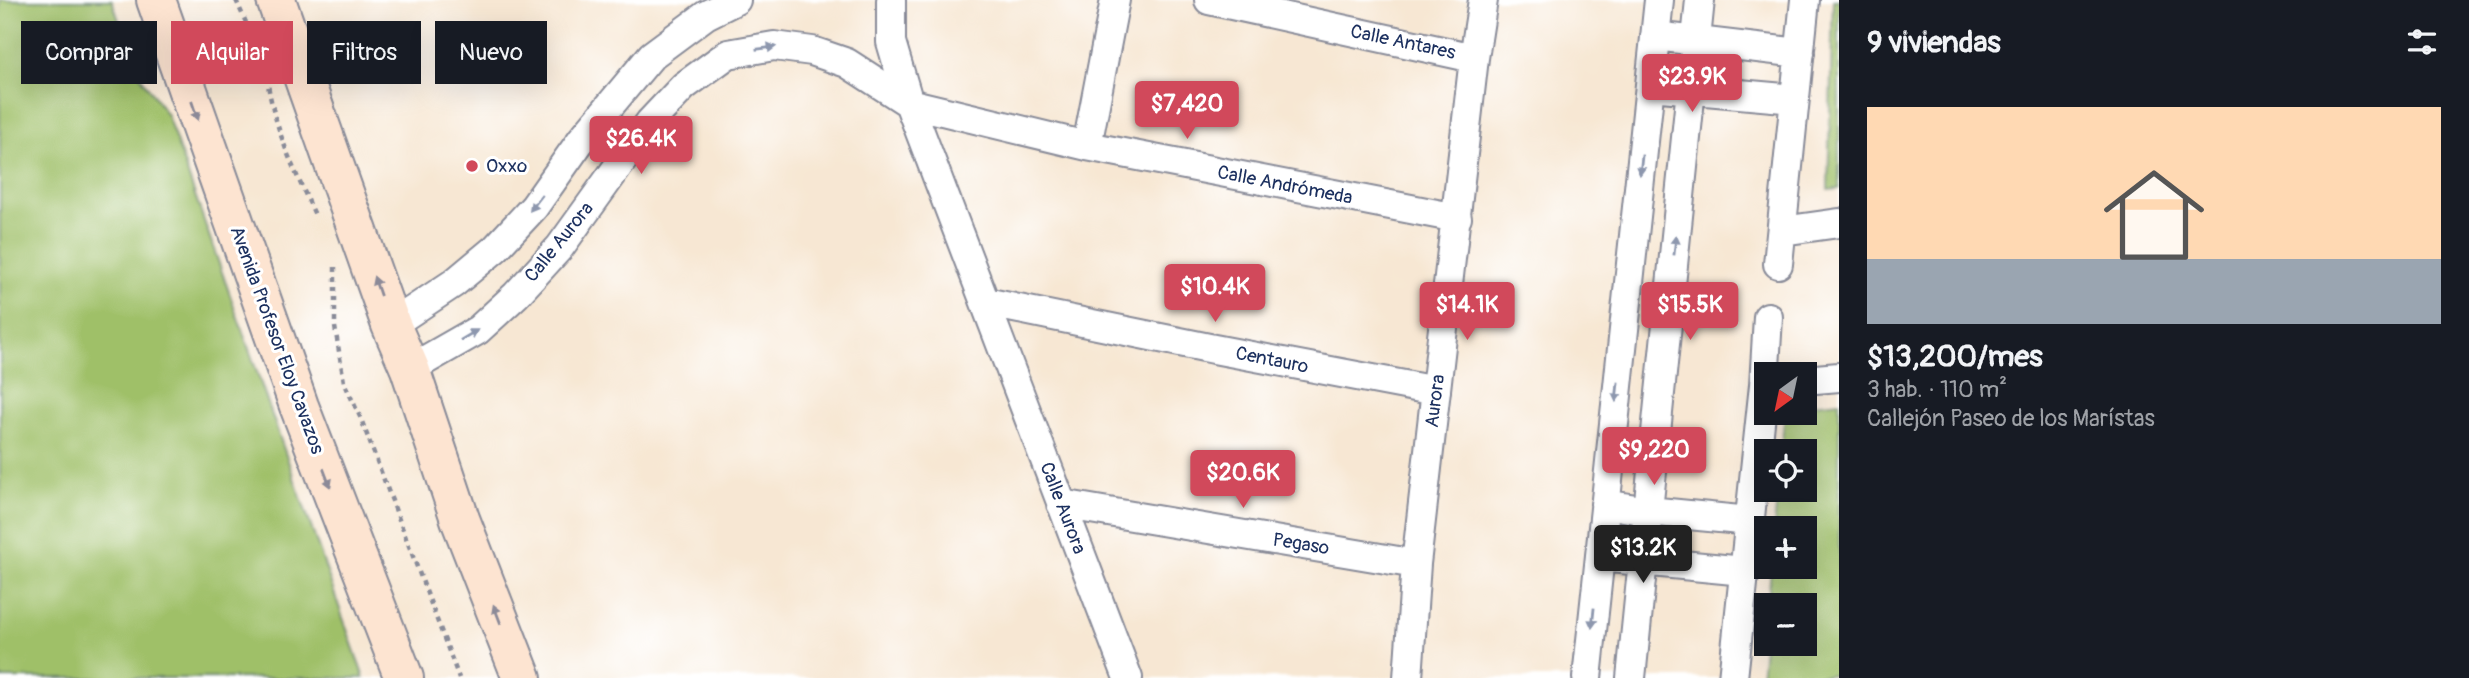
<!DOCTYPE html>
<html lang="es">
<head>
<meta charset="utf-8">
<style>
	body { margin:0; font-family:Pangolin,sans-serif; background:#242831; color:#f1f3f6; height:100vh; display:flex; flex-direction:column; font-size:26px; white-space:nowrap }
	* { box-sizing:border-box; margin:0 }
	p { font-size:23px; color:#9ea1a6 }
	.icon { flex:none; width:38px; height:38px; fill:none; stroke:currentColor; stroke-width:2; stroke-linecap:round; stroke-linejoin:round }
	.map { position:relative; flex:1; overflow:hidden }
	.details { display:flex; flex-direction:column; background:#171b24; width:630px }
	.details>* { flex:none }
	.guide { position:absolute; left:21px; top:21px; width:665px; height:63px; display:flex; gap:14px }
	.needle { width:46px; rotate:213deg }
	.fabs { position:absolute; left:1754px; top:362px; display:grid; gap:14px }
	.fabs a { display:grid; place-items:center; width:63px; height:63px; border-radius:0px; background:#171b24; box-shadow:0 7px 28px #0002; font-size:35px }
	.price { position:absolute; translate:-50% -60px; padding:0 16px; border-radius:7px; background:#d1495b; color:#fff; font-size:23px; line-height:46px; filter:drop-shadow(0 2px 4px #0008) }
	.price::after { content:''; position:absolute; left:50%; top:42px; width:21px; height:16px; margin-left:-10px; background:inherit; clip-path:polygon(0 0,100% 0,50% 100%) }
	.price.active { background:#222; color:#fff }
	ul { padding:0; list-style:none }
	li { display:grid; align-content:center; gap:14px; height:371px; padding:0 28px }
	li+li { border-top:2px solid #363941 }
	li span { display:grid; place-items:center; height:217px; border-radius:0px; color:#555 }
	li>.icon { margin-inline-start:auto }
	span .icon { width:126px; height:126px; fill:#fffc; stroke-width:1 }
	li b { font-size:30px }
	h2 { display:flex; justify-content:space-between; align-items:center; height:84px; padding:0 28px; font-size:30px }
	.pill { padding:0 24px; border-radius:0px; background:#171b24; box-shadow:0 7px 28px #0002; font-size:24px; line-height:63px }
	.pill.active { background:#d1495b; color:#fff }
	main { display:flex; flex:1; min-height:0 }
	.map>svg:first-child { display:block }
</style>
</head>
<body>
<main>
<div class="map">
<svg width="1839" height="678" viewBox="0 0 1839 678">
	<rect width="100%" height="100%" fill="#fff"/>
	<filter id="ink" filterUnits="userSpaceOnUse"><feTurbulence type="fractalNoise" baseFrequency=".0143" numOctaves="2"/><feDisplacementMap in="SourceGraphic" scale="14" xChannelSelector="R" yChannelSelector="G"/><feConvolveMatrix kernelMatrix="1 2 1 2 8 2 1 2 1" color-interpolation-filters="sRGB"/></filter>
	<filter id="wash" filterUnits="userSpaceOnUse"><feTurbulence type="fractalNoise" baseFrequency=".00686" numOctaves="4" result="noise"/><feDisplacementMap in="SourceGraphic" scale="28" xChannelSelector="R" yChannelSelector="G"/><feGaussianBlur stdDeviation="1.57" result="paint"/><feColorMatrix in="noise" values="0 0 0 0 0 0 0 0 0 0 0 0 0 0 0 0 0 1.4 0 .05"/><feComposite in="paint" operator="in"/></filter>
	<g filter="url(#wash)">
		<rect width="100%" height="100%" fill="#f7e7d3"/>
		<path fill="#9fc068" stroke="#5d7863" stroke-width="2" d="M0,0h112l23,68 32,47 197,563h-364z
			M1833,0h6v189l-11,1z
			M1839,401v273l-41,4h-37l5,-53v19h38v-38l-36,-1 3,-38h33v-39h-30l4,-38h26v-38l-23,-1 4,-38h19v-8z"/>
	</g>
	<g filter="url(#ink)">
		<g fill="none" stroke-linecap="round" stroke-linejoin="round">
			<defs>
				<path id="street" d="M891,0v42l18,61 219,575
					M1209,0l265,58
					M1655,36l145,17
					M1650,86l145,13
					M1087,146l28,-146
					M1782,231l57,-8
					M1778,264l27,-264
					M985,302l229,47 222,42
					M391,325l63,-42 42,-35 38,-41 48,-68 70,-84 54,-40 30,-15
					M410,369l68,-39 38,-35 44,-48 90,-125 34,-36 44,-32 46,-8 38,5 35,12 62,40 178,43 370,72
					M1804,380l35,-3
					M1061,504l355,60
					M1605,504l43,7 102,10
					M1600,557l144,14
					M1408,678l8,-114 58,-506 9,-58
					M1587,678l72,-678
					M1631,678l69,-678
					M1733,678l31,-293 4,-68"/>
				<path id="secondary" d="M156,0l143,406 105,272
					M276,0l115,325 19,44 50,150 62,159"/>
			</defs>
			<use href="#street" stroke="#898b98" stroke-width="32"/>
			<use href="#secondary" stroke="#898b98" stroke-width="42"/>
			<path stroke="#898b98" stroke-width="4.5" stroke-dasharray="5 5" stroke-linecap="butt" d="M236,0l12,27
				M267,77c6,50 28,95 49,140
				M335,267v60l9,55 17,37 98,259"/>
			<use href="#street" stroke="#fff" stroke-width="28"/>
			<use href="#secondary" stroke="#fde4d1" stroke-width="38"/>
		</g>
		<defs><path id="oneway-solid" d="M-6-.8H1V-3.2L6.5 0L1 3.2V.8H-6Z" transform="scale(1.75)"/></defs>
		<g fill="#8d97ae">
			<use href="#oneway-solid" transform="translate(766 48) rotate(-7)"/>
			<use href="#oneway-solid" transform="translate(1641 165) rotate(96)"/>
			<use href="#oneway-solid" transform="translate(536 203) rotate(128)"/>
			<use href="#oneway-solid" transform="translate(1675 245) rotate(-84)"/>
			<use href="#oneway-solid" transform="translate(469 335) rotate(-31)"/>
			<use href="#oneway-solid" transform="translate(1617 392) rotate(96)"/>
			<use href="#oneway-solid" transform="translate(1593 618) rotate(96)"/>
		</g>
		<g fill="#8c8a98">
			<use href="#oneway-solid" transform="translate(195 111) rotate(71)"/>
			<use href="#oneway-solid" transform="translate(377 286) rotate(-109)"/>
			<use href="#oneway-solid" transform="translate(327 478) rotate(69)"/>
			<use href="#oneway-solid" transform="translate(497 614) rotate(-111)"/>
		</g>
	</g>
	<circle fill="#d1495b" stroke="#fff" stroke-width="2.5" cx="472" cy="166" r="7"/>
	<g text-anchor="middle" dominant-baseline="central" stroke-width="6" stroke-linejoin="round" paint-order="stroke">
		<g font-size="19" fill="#1b2f5e" stroke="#fff">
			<text transform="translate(1403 42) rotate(12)">Calle Antares</text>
			<text transform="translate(1285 185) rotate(11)">Calle Andrómeda</text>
			<text transform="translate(559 242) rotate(-51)">Calle Aurora</text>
			<text transform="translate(277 340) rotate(70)">Avenida Profesor Eloy Cavazos</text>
			<text transform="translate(1272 360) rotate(11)">Centauro</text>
			<text transform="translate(1435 401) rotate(-83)">Aurora</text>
			<text transform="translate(1063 508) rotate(69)">Calle Aurora</text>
			<text transform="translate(1301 544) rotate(9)">Pegaso</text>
		</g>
		<g font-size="19" fill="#1b2f5e" stroke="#fff" text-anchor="start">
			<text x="486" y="166">Oxxo</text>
		</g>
	</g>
</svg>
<div class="fabs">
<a><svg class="needle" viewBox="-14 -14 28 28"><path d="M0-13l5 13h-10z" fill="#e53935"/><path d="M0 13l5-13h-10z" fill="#9ea1a6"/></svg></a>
<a><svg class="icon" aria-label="locate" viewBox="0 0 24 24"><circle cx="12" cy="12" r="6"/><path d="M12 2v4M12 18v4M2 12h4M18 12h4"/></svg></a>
<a>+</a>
<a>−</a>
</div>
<b class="price" style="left:1692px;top:114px">$23.9K</b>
<b class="price" style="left:1187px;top:141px">$7,420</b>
<b class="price" style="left:641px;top:176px">$26.4K</b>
<b class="price" style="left:1215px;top:324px">$10.4K</b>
<b class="price" style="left:1467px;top:342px">$14.1K</b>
<b class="price" style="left:1690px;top:342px">$15.5K</b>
<b class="price" style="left:1654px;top:487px">$9,220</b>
<b class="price" style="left:1243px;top:510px">$20.6K</b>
<b class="price active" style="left:1643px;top:585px">$13.2K</b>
<div class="guide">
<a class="pill">Comprar</a>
<a class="pill active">Alquilar</a>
<a class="pill">Filtros</a>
<a class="pill">Nuevo</a>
</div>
</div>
<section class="details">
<h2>9 viviendas<svg class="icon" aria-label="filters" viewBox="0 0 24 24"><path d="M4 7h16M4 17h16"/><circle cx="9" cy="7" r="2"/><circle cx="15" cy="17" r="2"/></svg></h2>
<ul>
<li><span style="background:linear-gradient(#ffd9b3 70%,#9aa5b1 0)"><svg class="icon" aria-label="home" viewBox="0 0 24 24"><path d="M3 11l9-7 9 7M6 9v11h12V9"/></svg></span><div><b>$13,200/mes</b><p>3 hab. · 110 m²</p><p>Callejón Paseo de los Marístas</p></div></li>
</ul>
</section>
</main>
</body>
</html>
